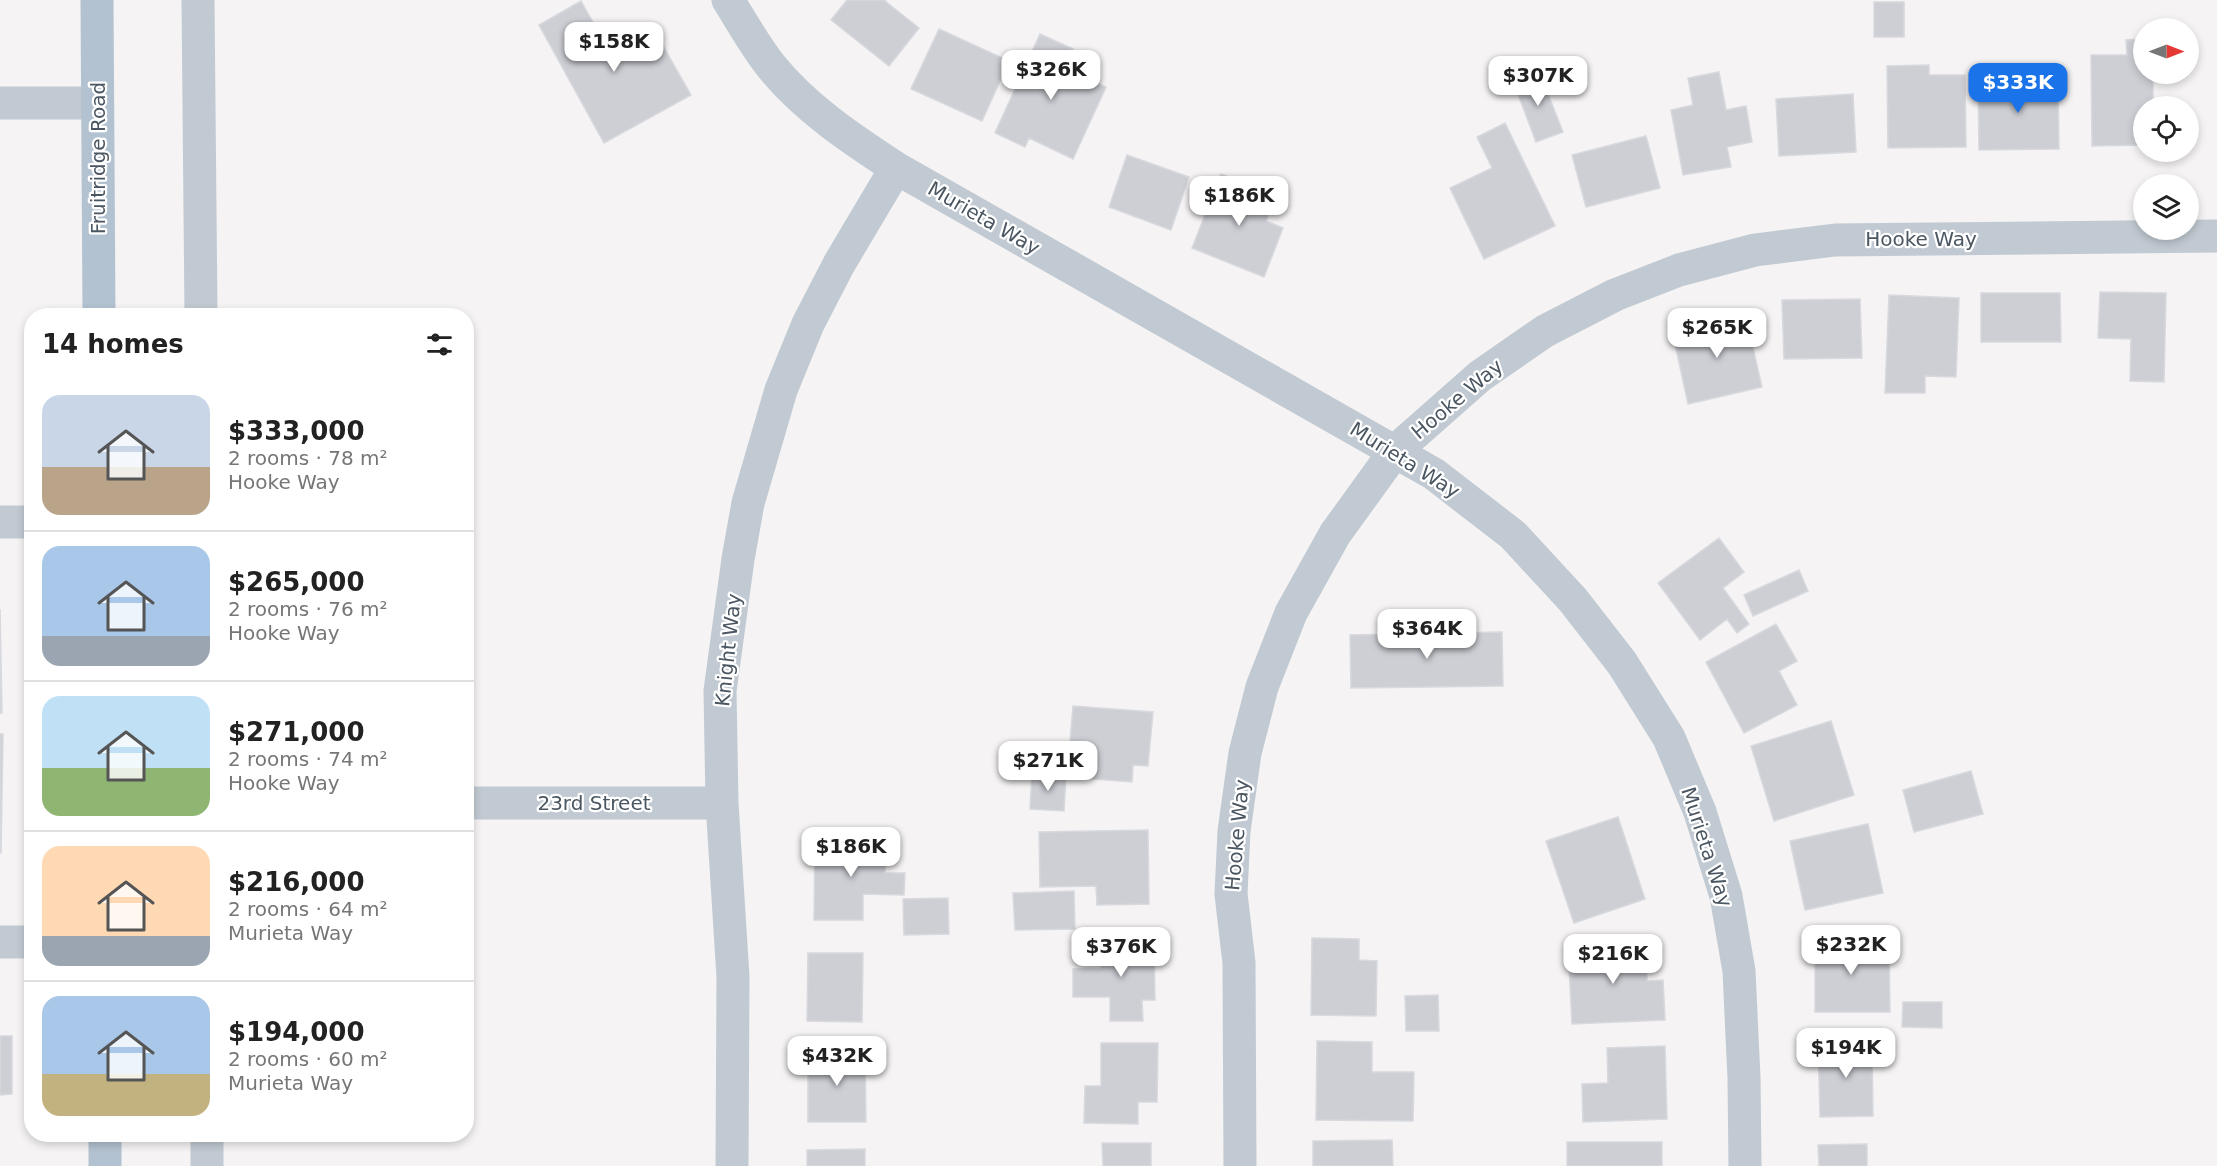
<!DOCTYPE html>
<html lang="en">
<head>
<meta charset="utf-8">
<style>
	body { margin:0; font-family:"DejaVu Sans",sans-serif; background:#f6f6f6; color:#222; height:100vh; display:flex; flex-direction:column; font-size:22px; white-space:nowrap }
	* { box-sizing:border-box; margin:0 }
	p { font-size:20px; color:#767676 }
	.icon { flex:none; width:33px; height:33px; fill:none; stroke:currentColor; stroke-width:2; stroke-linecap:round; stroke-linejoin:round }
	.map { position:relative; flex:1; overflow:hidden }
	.sheet { position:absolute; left:24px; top:308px; width:450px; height:834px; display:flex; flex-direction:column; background:#fff; border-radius:24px; box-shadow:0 3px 9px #0003 }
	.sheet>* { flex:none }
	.needle { width:39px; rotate:90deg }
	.buttons { position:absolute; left:2133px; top:18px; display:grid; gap:12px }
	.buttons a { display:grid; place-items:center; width:66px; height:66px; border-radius:50%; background:#fff; box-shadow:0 3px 9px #0003; font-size:30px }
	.price { position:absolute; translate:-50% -51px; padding:0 14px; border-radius:12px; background:#fff; color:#222; font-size:20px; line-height:39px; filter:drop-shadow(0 2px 3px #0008) }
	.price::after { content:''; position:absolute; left:50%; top:36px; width:18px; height:14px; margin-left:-9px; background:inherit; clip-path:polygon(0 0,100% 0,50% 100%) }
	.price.on { background:#1a73e8; color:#fff }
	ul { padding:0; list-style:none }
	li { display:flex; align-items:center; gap:18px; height:150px; padding:0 18px }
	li+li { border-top:2px solid #e0e0e0 }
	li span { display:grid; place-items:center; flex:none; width:168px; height:120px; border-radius:18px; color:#555 }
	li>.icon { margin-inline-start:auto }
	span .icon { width:72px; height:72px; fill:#fffc; stroke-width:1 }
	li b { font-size:26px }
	h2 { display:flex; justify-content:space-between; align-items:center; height:72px; padding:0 18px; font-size:26px }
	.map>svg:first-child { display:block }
</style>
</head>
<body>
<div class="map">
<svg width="2217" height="1166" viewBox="0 0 2217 1166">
	<rect width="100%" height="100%" fill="#f5f3f3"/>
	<path fill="#cdcfd5" stroke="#d7d9de" stroke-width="1.5" d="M847,0h39l-1,1 34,27 -30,38 -58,-46z
		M581,1l30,53 43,-24 37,65 -87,48 -65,-118z
		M1874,2h30v35h-30z
		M939,29l70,32 -27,60 -71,-32z
		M1040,34l33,15 -8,19 41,19 -33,72 -44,-21 -4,9 -30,-14z
		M2144,39v35h9v32h-9v39l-52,1 -1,-91h36l-1,-15z
		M1929,65v10h36l1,72 -78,1 -1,-82z
		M1539,71l24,61 -27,10 -23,-61z
		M1719,72l7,38 20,-4 6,36 -25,5 4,20 -48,8 -12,-65 22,-5 -5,-27z
		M1978,79h80l1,70 -80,1z
		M1853,94l3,58 -77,4 -3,-57z
		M1505,123l50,103 -71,33 -34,-71 42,-20 -15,-31z
		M1646,136l14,52 -74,19 -14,-52z
		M1127,155l62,22 -18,53 -62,-23z
		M1221,174l55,22 -10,25 17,7 -19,49 -72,-29z
		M2100,292l66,1 -2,89 -34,-1 1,-42 -33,-1z
		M1981,293h79l1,49h-80z
		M1889,295l70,3 -3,79 -31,-1v17h-40z
		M1860,299l2,59 -78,1 -2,-59z
		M1745,313l17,74 -74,17 -16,-74z
		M1719,538l25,34 -21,16 26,36 -12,9 -10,-14 -27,21 -42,-57z
		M1799,570l9,21 -55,25 -9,-21z
		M0,609l2,104h-2z
		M1776,624l21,37 -18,10 18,34 -53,28 -38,-71z
		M1502,632l1,54 -152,2 -1,-53z
		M1073,706l80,6 -5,54 -15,-1 -1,17 -65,-5z
		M1831,721l23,74 -80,26 -23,-75z
		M0,734h3l-2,119h-1z
		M1971,771l12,43 -69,18 -11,-42z
		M1032,773l34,2 -2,36 -34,-2z
		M1618,817l27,82 -71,24 -28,-82z
		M1868,824l15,69 -78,17 -15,-69z
		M1148,830l1,74 -52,1 -1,-19 -56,1 -1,-55z
		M815,841l71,1 -1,31h20l-1,22 -41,-1v26h-49z
		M1074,891l1,38 -60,1 -2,-37z
		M948,898l1,36 -45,1 -1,-36z
		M1815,937h52v9h22l1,66h-75z
		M1312,938l47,1v21l18,1 -1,55 -65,-1z
		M1101,941h53l1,59h-13l1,21h-33v-24h-37v-28l28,-1z
		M1646,943l1,38 16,-1 2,40 -93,4 -4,-78z
		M808,953h55l-1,69 -55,-1z
		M1438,995l1,36h-33l-1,-35z
		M1903,1002h39v26l-40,-1z
		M0,1036h12v58l-12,1z
		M1872,1040l1,76 -53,1 -2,-75z
		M1317,1041l55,1v30h42l-1,49 -97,-1z
		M1101,1043h57l-1,59h-19v22l-54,-1 1,-37h16z
		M1665,1046l2,73 -84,3 -1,-38 26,-1 -1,-35z
		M865,1051l1,71h-58v-70z
		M1392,1140l1,26h-80v-25z
		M1567,1142h95v24h-95z
		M1102,1143h49v23h-48z
		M1867,1144v22h-48l-1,-21z
		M865,1149v17h-58v-16z"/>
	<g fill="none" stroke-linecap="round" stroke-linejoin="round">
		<path stroke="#c1cad2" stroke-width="33" d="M198,0l3,315
			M728,0c14,22 27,46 43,66 34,42 79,72 125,102l538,306 79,61 60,65 49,63 47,75 31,74 26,84 13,75 5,107 1,88
			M0,103h97
			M0,522h32
			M466,803h256
			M0,942h32
			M207,1134v32
			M732,1166l1,-189 -11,-174 -2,-112 18,-132 10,-56 33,-113 27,-66 31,-60 57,-96
			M1240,1166l-1,-203 -8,-69 3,-63 11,-78 17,-66 29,-74 44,-79 60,-83 85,-75 65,-45 70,-36 64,-25 76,-20 80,-10 382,-4"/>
		<path stroke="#b3c2d1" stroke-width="33" d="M97,0l2,315
			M105,1134v32"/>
	</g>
	<g text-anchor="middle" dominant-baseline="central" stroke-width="4.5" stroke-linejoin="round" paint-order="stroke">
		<g font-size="20" fill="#4a5661" stroke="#fff">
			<text transform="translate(98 158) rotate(-90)">Fruitridge Road</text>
			<text transform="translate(984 218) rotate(30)">Murieta Way</text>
			<text x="1921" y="239">Hooke Way</text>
			<text transform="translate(1457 399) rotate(-40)">Hooke Way</text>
			<text transform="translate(1405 460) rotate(32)">Murieta Way</text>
			<text transform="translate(728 650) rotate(-84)">Knight Way</text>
			<text x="594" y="803">23rd Street</text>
			<text transform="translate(1237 835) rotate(-85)">Hooke Way</text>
			<text transform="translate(1707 847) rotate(72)">Murieta Way</text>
		</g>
	</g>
</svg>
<div class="buttons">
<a><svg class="needle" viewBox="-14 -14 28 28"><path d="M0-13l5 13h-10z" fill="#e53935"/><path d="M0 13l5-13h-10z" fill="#767676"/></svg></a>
<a><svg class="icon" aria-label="locate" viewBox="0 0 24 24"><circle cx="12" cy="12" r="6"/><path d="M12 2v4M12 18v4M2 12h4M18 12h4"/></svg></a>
<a><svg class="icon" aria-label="layers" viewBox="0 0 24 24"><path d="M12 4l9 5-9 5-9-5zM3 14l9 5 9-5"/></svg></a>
</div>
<b class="price" style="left:614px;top:73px">$158K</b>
<b class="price" style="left:1051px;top:101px">$326K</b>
<b class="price" style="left:1538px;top:107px">$307K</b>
<b class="price on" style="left:2018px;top:114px">$333K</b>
<b class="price" style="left:1239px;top:227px">$186K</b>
<b class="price" style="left:1717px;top:359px">$265K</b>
<b class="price" style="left:1427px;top:660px">$364K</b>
<b class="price" style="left:1048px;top:792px">$271K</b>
<b class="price" style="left:851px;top:878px">$186K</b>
<b class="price" style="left:1851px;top:976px">$232K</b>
<b class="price" style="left:1121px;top:978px">$376K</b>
<b class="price" style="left:1613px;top:985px">$216K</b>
<b class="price" style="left:1846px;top:1079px">$194K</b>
<b class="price" style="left:837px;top:1087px">$432K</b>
<section class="sheet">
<h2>14 homes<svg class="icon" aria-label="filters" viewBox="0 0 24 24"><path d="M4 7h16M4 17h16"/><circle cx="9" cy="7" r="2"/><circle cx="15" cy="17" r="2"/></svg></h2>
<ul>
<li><span style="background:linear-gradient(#c9d6e8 60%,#b9a48a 0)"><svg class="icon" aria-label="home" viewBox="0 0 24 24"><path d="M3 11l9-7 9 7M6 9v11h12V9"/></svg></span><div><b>$333,000</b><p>2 rooms · 78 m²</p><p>Hooke Way</p></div></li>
<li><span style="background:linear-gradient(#a9c7e8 75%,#9aa5b1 0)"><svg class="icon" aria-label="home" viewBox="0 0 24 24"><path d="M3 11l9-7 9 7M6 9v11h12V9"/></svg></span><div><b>$265,000</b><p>2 rooms · 76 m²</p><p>Hooke Way</p></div></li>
<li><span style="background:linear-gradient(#bfe0f5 60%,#8fb573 0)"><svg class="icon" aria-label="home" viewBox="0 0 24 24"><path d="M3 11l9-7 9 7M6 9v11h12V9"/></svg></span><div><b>$271,000</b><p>2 rooms · 74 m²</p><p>Hooke Way</p></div></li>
<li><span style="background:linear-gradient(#ffd9b3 75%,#9aa5b1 0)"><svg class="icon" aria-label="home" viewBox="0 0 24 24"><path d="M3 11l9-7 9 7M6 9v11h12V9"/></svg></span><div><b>$216,000</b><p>2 rooms · 64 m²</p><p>Murieta Way</p></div></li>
<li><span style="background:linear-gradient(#a9c7e8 65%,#c2b280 0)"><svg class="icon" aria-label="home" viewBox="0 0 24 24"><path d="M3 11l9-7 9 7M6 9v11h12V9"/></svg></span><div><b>$194,000</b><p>2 rooms · 60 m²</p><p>Murieta Way</p></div></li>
</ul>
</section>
</div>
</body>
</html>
